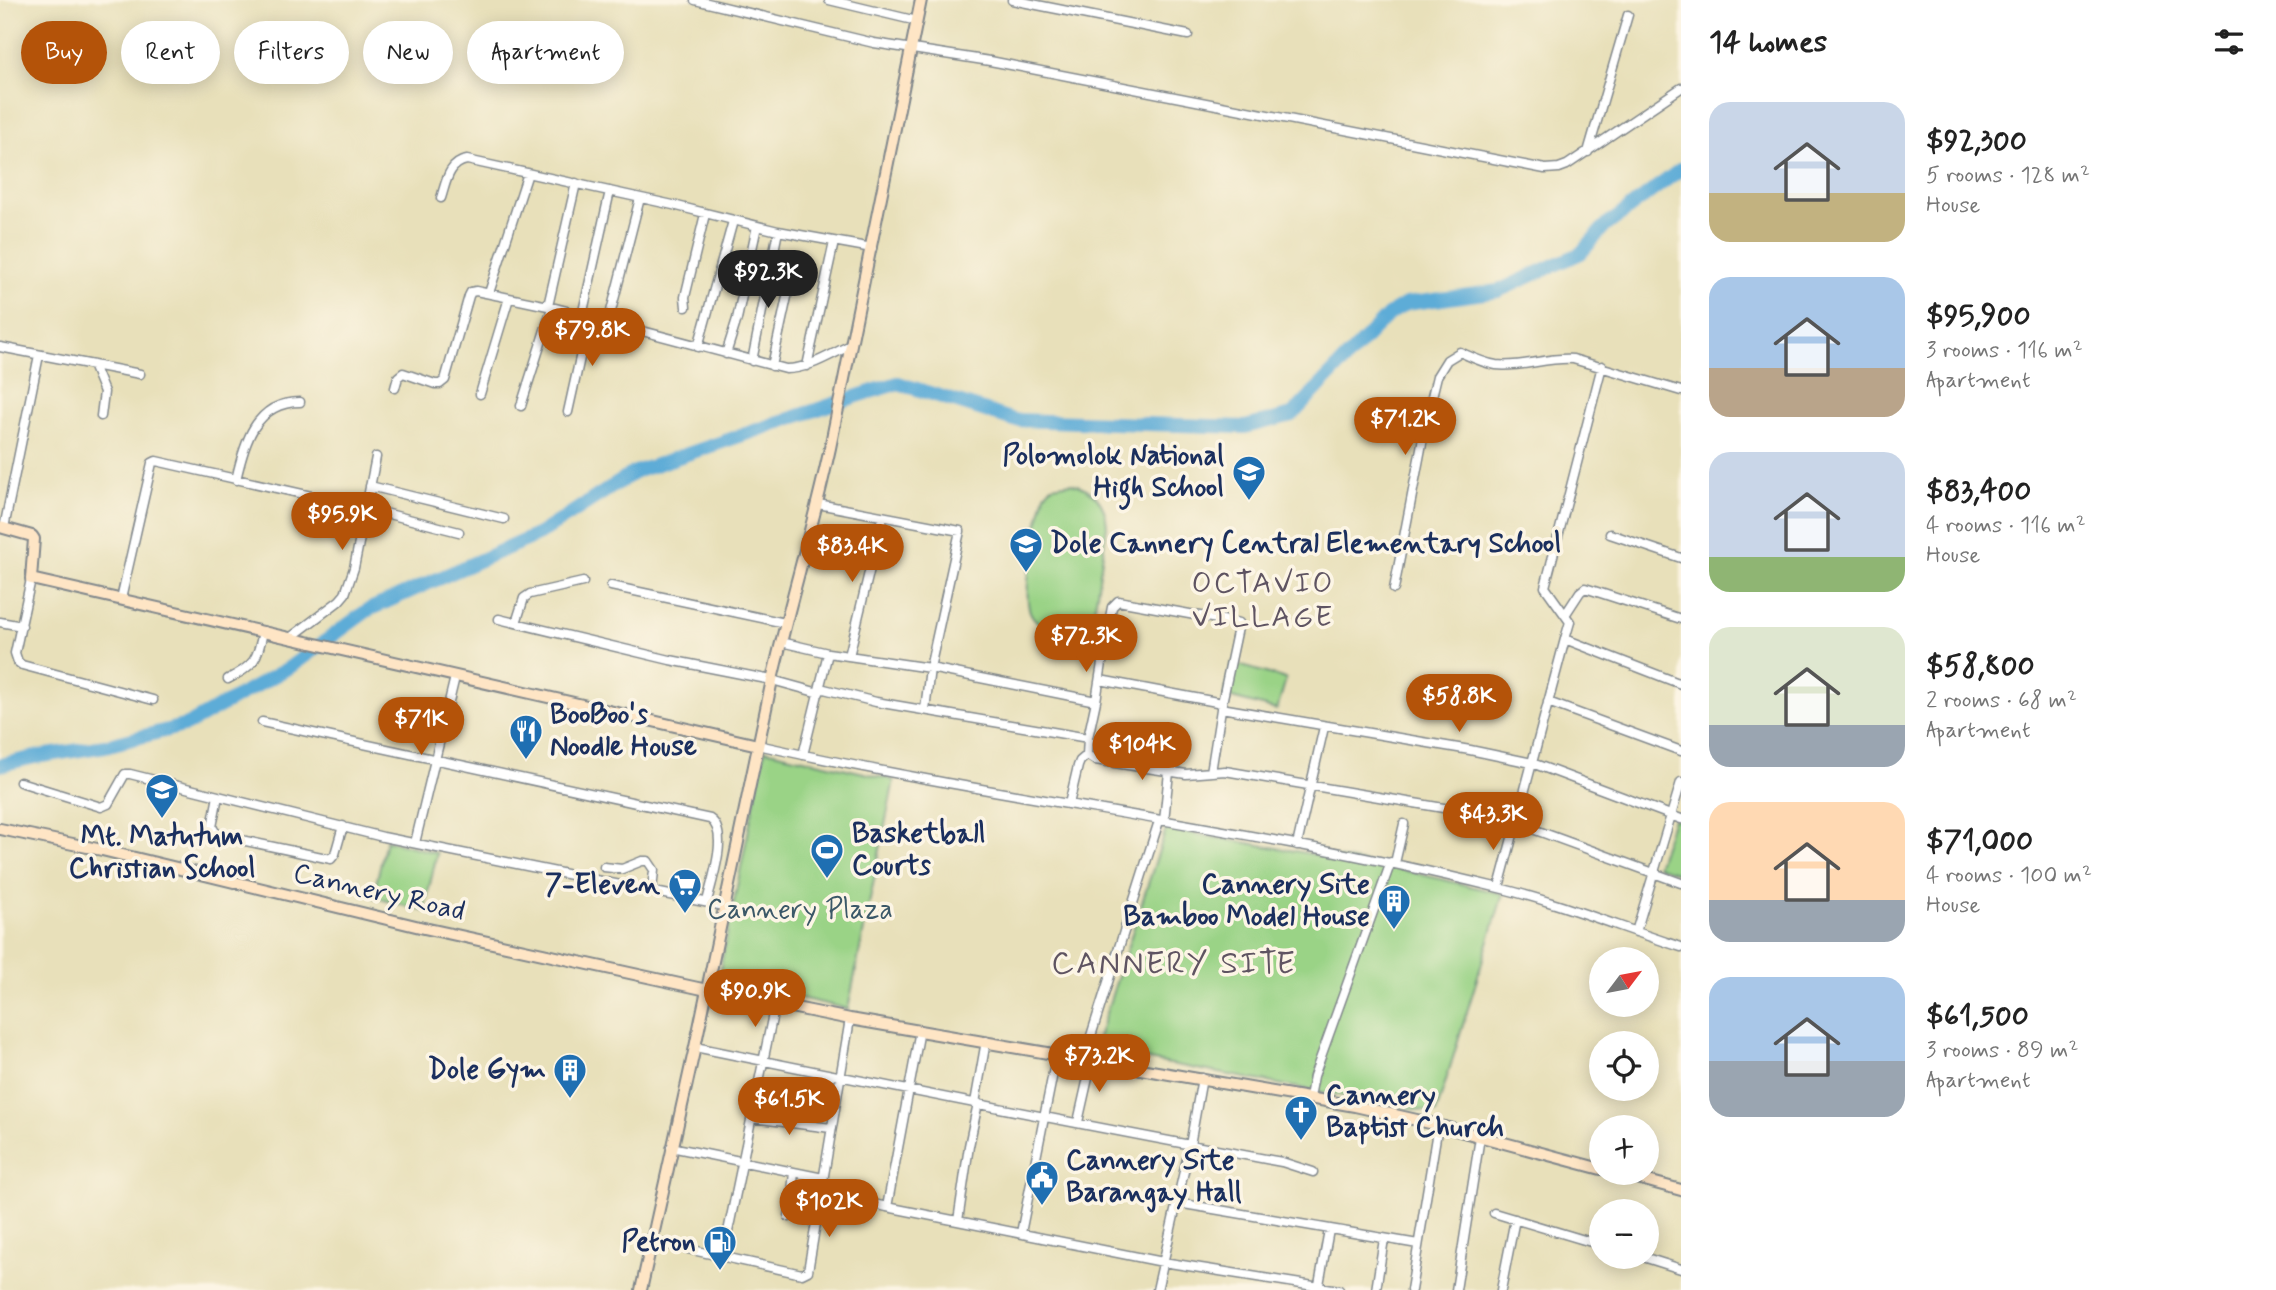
<!DOCTYPE html>
<html lang="en">
<head>
<meta charset="utf-8">
<style>
	body { margin:0; font-family:Mynerve,sans-serif; background:#f2f2f2; color:#222; height:100vh; display:flex; flex-direction:column; font-size:26px; white-space:nowrap }
	* { box-sizing:border-box; margin:0 }
	p { font-size:23px; color:#767676 }
	.icon { flex:none; width:38px; height:38px; fill:none; stroke:currentColor; stroke-width:2; stroke-linecap:round; stroke-linejoin:round }
	.map { position:relative; flex:1; overflow:hidden }
	.drawer { display:flex; flex-direction:column; background:#fff; width:595px }
	.drawer>* { flex:none }
	.guide { position:absolute; left:21px; top:21px; width:665px; height:63px; display:flex; gap:14px }
	.needle { width:46px; rotate:58deg }
	.controls { position:absolute; left:1589px; top:947px; display:grid; gap:14px }
	.controls a { display:grid; place-items:center; width:70px; height:70px; border-radius:50%; background:#fff; box-shadow:0 4px 18px #0003; font-size:35px }
	.price { position:absolute; translate:-50% -60px; padding:0 16px; border-radius:24px; background:#b45309; color:#fff; font-size:23px; line-height:46px; filter:drop-shadow(0 2px 4px #0008) }
	.price::after { content:''; position:absolute; left:50%; top:42px; width:21px; height:16px; margin-left:-10px; background:inherit; clip-path:polygon(0 0,100% 0,50% 100%) }
	.price.on { background:#222; color:#fff }
	ul { padding:0; list-style:none }
	li { display:flex; align-items:center; gap:21px; height:175px; padding:0 28px }
	li span { display:grid; place-items:center; flex:none; width:196px; height:140px; border-radius:21px; color:#555 }
	li>.icon { margin-inline-start:auto }
	span .icon { width:84px; height:84px; fill:#fffc; stroke-width:1 }
	li b { font-size:30px }
	h2 { display:flex; justify-content:space-between; align-items:center; height:84px; padding:0 28px; font-size:30px }
	.pill { padding:0 24px; border-radius:32px; background:#fff; box-shadow:0 4px 18px #0003; font-size:24px; line-height:63px }
	.pill.on { background:#b45309; color:#fff }
	main { display:flex; flex:1; min-height:0 }
	.map>svg:first-child { display:block }
</style>
</head>
<body>
<main>
<div class="map">
<svg width="1681" height="1290" viewBox="0 0 1681 1290">
	<rect width="100%" height="100%" fill="#fcf5e5"/>
	<filter id="ink" filterUnits="userSpaceOnUse"><feTurbulence type="fractalNoise" baseFrequency=".0143" numOctaves="2"/><feDisplacementMap in="SourceGraphic" scale="14" xChannelSelector="R" yChannelSelector="G"/><feConvolveMatrix kernelMatrix="1 2 1 2 8 2 1 2 1" color-interpolation-filters="sRGB"/></filter>
	<filter id="wash" filterUnits="userSpaceOnUse"><feTurbulence type="fractalNoise" baseFrequency=".00686" numOctaves="4" result="noise"/><feDisplacementMap in="SourceGraphic" scale="28" xChannelSelector="R" yChannelSelector="G"/><feGaussianBlur stdDeviation="1.57" result="paint"/><feColorMatrix in="noise" values="0 0 0 0 0 0 0 0 0 0 0 0 0 0 0 0 0 1.4 0 .05"/><feComposite in="paint" operator="in"/></filter>
	<g filter="url(#wash)">
		<rect width="100%" height="100%" fill="#e8e0ba"/>
		<path fill="#9ad386" stroke="#5a8172" stroke-width="2" d="M1071,483c22,5 35,20 36,43l-13,87 -10,16c-11,6 -19,7 -31,2 -9,-4 -18,-9 -22,-17 -11,-21 7,-95 14,-120l7,-8z
			M1232,663l54,16 -9,31 -53,-14z
			M765,750l129,30 -46,229 -130,-30z
			M1673,819l8,3 -1,52 -23,-8z
			M1166,829l228,39 109,26 -67,219 -342,-63z
			M386,840l51,13 -13,58 -51,-14z"/>
		<g fill="none" stroke-linecap="round" stroke-linejoin="round">
			<path stroke="#5dacd7" stroke-width="14" d="M0,765l35,-8 70,-11 82,-21 103,-58 78,-57 171,-76 96,-62 204,-70 59,-19 116,37 231,7 47,-12 96,-100 18,-11 92,-13 83,-38 22,-25 78,-59"/>
		</g>
	</g>
	<g filter="url(#ink)">
		<g fill="none" stroke-linecap="round" stroke-linejoin="round">
			<defs>
				<path id="street" d="M695,0l179,43 116,18 555,108 14,-1 8,-3 114,-77
					M829,0l88,21
					M1012,0l176,35
					M1588,152l40,-137
					M441,198c5,-15 7,-35 26,-38l206,45 105,26 94,17
					M489,293l39,-120
					M548,306l28,-123
					M686,307l-1,-10 20,-83
					M582,316l28,-125
					M608,323l32,-125
					M0,347l140,27
					M698,347l35,-126
					M726,354l11,-35 20,-93
					M752,361l26,-130
					M93,365l11,27 -3,24
					M772,366l23,-106
					M807,366l27,-124
					M395,388l3,-11 5,-4 32,11h5l5,-4 24,-84 2,-4 5,-1 72,15 238,63c23,0 45,-15 65,-24
					M480,394l29,-96
					M521,406l31,-98
					M568,412l21,-95
					M236,480c8,-36 19,-78 64,-78
					M370,486l134,33
					M818,504l142,27 -30,137 -5,42
					M4,528l35,-173
					M1610,534l71,24
					M31,579l-16,74 3,9 4,3 131,35
					M611,586l174,37
					M1394,589l33,-172 10,-41 10,-16 13,-8c11,5 23,11 36,13 26,3 51,-8 77,-6l108,32
					M121,599l31,-136 4,-2 209,47 94,24
					M1565,615l15,-23 5,-4 96,31
					M499,619l171,41 102,20 47,13
					M0,622l22,4
					M516,623l8,-25 6,-4 53,-12
					M290,638l49,-37 6,-7 9,-26 22,-111
					M1565,639l5,-17 -25,-35 57,-221
					M781,642l47,11 102,15 166,33
					M849,656l33,-138
					M228,679c26,-13 30,-20 35,-48
					M1100,680l122,23
					M820,688l56,14 212,36
					M1548,702l133,49
					M1221,708l249,42 62,13 149,56
					M262,722l448,97c20,13 1,63 -3,83
					M758,745c244,55 494,82 737,142 63,15 124,40 186,60
					M803,755l25,-102
					M1087,755l8,5 91,14 39,-3 242,41 49,11 165,60
					M20,782l81,25 7,-3 17,-30h5l253,63 341,69
					M218,796l-6,31 4,6 11,4 104,22 4,-5 8,-28
					M1069,804l9,-38 2,-5 7,-6 1,-17 8,-37 10,-63 6,-31 6,-6 121,22 -17,80 -11,69
					M1164,821l5,-49
					M415,843l40,-166
					M1297,845l27,-118
					M1395,863l9,-39
					M604,867l18,2 20,-8h6l6,9 -2,21
					M1499,887l66,-248 116,45
					M1636,932l45,-150
					M920,1030l-33,177 276,55 176,28
					M695,1047c196,40 391,79 587,115l31,10
					M1084,1058l75,-237
					M1310,1097l4,-21 77,-214
					M975,1103l11,-62
					M752,1118l79,10
					M1078,1122l14,-62
					M671,1147l152,31
					M821,1192l66,15
					M1178,1203l240,41
					M1494,1213l107,32
					M789,1217l5,-44
					M958,1221l11,-75 9,-43
					M1021,1233l36,-180
					M651,1241l151,33 6,-3 42,-252
					M723,1256l52,-252
					M1640,1256l41,13
					M1157,1290l33,-145 12,-67
					M1318,1290l11,-60
					M1376,1290l8,-51
					M1411,1290l27,-165
					M1456,1290l24,-153
					M1501,1290l14,-71"/>
				<path id="secondary" d="M0,527l32,9 2,3 -3,40 727,166
					M0,829l102,21 322,78 283,62 143,29 505,87 75,17 171,46
					M1615,1172l66,18
					M641,1290l54,-243 77,-367c18,-78 41,-154 58,-232l91,-448"/>
			</defs>
			<use href="#street" stroke="#82888c" stroke-width="11"/>
			<use href="#secondary" stroke="#82888c" stroke-width="14"/>
			<use href="#street" stroke="#fff" stroke-width="8"/>
			<use href="#secondary" stroke="#fee5c5" stroke-width="10"/>
		</g>
	</g>
	<defs>
		<symbol id="school-pin" viewBox="-11 -11 22 30"><path d="M0 17L-7.5 6A9.5 9.5 0 1 1 7.5 6Z" fill="#1f6fb2" stroke="#fcf5e5"/><path d="M0-5L7-2L0 1L-7-2ZM-4 1L0 2.5L4 1V4Q0 6-4 4Z" fill="#fff"/></symbol>
		<symbol id="restaurant-pin" viewBox="-11 -11 22 30"><path d="M0 17L-7.5 6A9.5 9.5 0 1 1 7.5 6Z" fill="#1f6fb2" stroke="#fcf5e5"/><path d="M-5-6h1v4h1v-4h1v4h1v-4h1v5L-1.5 .5V6h-2V.5L-5-1ZM5-6V6H3V1.5H1.5Q1.5-4 5-6Z" fill="#fff"/></symbol>
		<symbol id="stadium-pin" viewBox="-11 -11 22 30"><path d="M0 17L-7.5 6A9.5 9.5 0 1 1 7.5 6Z" fill="#1f6fb2" stroke="#fcf5e5"/><path d="M0-5a6.5 5 0 1 0 0 10a6.5 5 0 1 0 0-10ZM-3.5-1.8h7v3.6h-7Z" fill="#fff"/></symbol>
		<symbol id="supermarket-pin" viewBox="-11 -11 22 30"><path d="M0 17L-7.5 6A9.5 9.5 0 1 1 7.5 6Z" fill="#1f6fb2" stroke="#fcf5e5"/><path d="M-6-5.5h2.5l.6 2H6L4.5 2H-2.5L-4.4-4H-6ZM-1.5 3.2a1.3 1.3 0 1 0 .1 0ZM3 3.2a1.3 1.3 0 1 0 .1 0Z" fill="#fff"/></symbol>
		<symbol id="building-pin" viewBox="-11 -11 22 30"><path d="M0 17L-7.5 6A9.5 9.5 0 1 1 7.5 6Z" fill="#1f6fb2" stroke="#fcf5e5"/><path d="M-4-6H4V6H1V3H-1V6H-4ZM-2.5-4.3h1.7v1.8h-1.7ZM.8-4.3h1.7v1.8H.8ZM-2.5-1h1.7V.8h-1.7ZM.8-1h1.7V.8H.8Z" fill="#fff"/></symbol>
		<symbol id="church-pin" viewBox="-11 -11 22 30"><path d="M0 17L-7.5 6A9.5 9.5 0 1 1 7.5 6Z" fill="#1f6fb2" stroke="#fcf5e5"/><path d="M-1.2-6h2.4v3.5h3.3v2.4h-3.3V6h-2.4V-.1h-3.3v-2.4h3.3Z" fill="#fff"/></symbol>
		<symbol id="civic-pin" viewBox="-11 -11 22 30"><path d="M0 17L-7.5 6A9.5 9.5 0 1 1 7.5 6Z" fill="#1f6fb2" stroke="#fcf5e5"/><path d="M-.6-6.5H3V-4.5H.6V-3L4-1V1h2V6H-6V1h2V-1L-.6-3ZM-1.2 2.5V6h2.4V2.5Z" fill="#fff"/></symbol>
		<symbol id="fuel-pin" viewBox="-11 -11 22 30"><path d="M0 17L-7.5 6A9.5 9.5 0 1 1 7.5 6Z" fill="#1f6fb2" stroke="#fcf5e5"/><path d="M-5.5-6h7V0h2V4h1.3V-2.5L3-4.5l.8-.8L6-3V5H2.5V1h-1V6h-7ZM-4.2-4.7v3.2H.2V-4.7Z" fill="#fff"/></symbol>
	</defs>
	<g fill-rule="evenodd">
		<use href="#school-pin" x="1230" y="453" width="38" height="52"/>
		<use href="#school-pin" x="1007" y="525" width="38" height="52"/>
		<use href="#restaurant-pin" x="507" y="712" width="38" height="52"/>
		<use href="#school-pin" x="143" y="771" width="38" height="52"/>
		<use href="#stadium-pin" x="808" y="831" width="38" height="52"/>
		<use href="#supermarket-pin" x="666" y="866" width="38" height="52"/>
		<use href="#building-pin" x="1375" y="882" width="38" height="52"/>
		<use href="#building-pin" x="551" y="1051" width="38" height="52"/>
		<use href="#church-pin" x="1282" y="1093" width="38" height="52"/>
		<use href="#civic-pin" x="1023" y="1158" width="38" height="52"/>
		<use href="#fuel-pin" x="701" y="1223" width="38" height="52"/>
	</g>
	<g text-anchor="middle" dominant-baseline="central" stroke-width="7" stroke-linejoin="round" paint-order="stroke">
		<g font-size="28" font-weight="bold" fill="#1b2f5e" stroke="#fcf5e5" text-anchor="end">
			<text x="1224" y="456">Polomolok National<tspan x="1224" dy="32">High School</tspan></text>
			<text x="1050" y="544" text-anchor="start">Dole Cannery Central Elementary School</text>
			<text x="550" y="715" text-anchor="start">BooBoo's<tspan x="550" dy="32">Noodle House</tspan></text>
			<text x="852" y="834" text-anchor="start">Basketball<tspan x="852" dy="32">Courts</tspan></text>
			<text x="162" y="837" text-anchor="middle">Mt. Matutum<tspan x="162" dy="32">Christian School</tspan></text>
			<text x="660" y="885">7-Eleven</text>
			<text x="1370" y="885">Cannery Site<tspan x="1370" dy="32">Bamboo Model House</tspan></text>
			<text x="546" y="1070">Dole Gym</text>
			<text x="1326" y="1096" text-anchor="start">Cannery<tspan x="1326" dy="32">Baptist Church</tspan></text>
			<text x="1066" y="1161" text-anchor="start">Cannery Site<tspan x="1066" dy="32">Barangay Hall</tspan></text>
			<text x="696" y="1242">Petron</text>
		</g>
		<g font-size="28" fill="#1b2f5e" stroke="#fcf5e5">
			<text transform="translate(379 893) rotate(13)">Cannery Road</text>
		</g>
		<g font-size="28" fill="#3b5868" stroke="#fcf5e5">
			<text x="800" y="910">Cannery Plaza</text>
		</g>
		<g font-size="30" letter-spacing="2" fill="#5f5462" stroke="#fcf5e5">
			<text x="1263" y="583">OCTAVIO<tspan x="1263" dy="34">VILLAGE</tspan></text>
		</g>
		<g font-size="32" letter-spacing="2" fill="#5f5462" stroke="#fcf5e5">
			<text x="1174" y="964">CANNERY SITE</text>
		</g>
	</g>
</svg>
<div class="controls">
<a><svg class="needle" viewBox="-14 -14 28 28"><path d="M0-13l5 13h-10z" fill="#e53935"/><path d="M0 13l5-13h-10z" fill="#767676"/></svg></a>
<a><svg class="icon" aria-label="locate" viewBox="0 0 24 24"><circle cx="12" cy="12" r="6"/><path d="M12 2v4M12 18v4M2 12h4M18 12h4"/></svg></a>
<a>+</a>
<a>−</a>
</div>
<b class="price on" style="left:768px;top:310px">$92.3K</b>
<b class="price" style="left:592px;top:368px">$79.8K</b>
<b class="price" style="left:1405px;top:457px">$71.2K</b>
<b class="price" style="left:342px;top:552px">$95.9K</b>
<b class="price" style="left:852px;top:584px">$83.4K</b>
<b class="price" style="left:1086px;top:674px">$72.3K</b>
<b class="price" style="left:1459px;top:734px">$58.8K</b>
<b class="price" style="left:421px;top:757px">$71K</b>
<b class="price" style="left:1142px;top:782px">$104K</b>
<b class="price" style="left:1493px;top:852px">$43.3K</b>
<b class="price" style="left:755px;top:1029px">$90.9K</b>
<b class="price" style="left:1099px;top:1094px">$73.2K</b>
<b class="price" style="left:789px;top:1137px">$61.5K</b>
<b class="price" style="left:829px;top:1239px">$102K</b>
<div class="guide">
<a class="pill on">Buy</a>
<a class="pill">Rent</a>
<a class="pill">Filters</a>
<a class="pill">New</a>
<a class="pill">Apartment</a>
</div>
</div>
<section class="drawer">
<h2>14 homes<svg class="icon" aria-label="filters" viewBox="0 0 24 24"><path d="M4 7h16M4 17h16"/><circle cx="9" cy="7" r="2"/><circle cx="15" cy="17" r="2"/></svg></h2>
<ul>
<li><span style="background:linear-gradient(#c9d6e8 65%,#c2b280 0)"><svg class="icon" aria-label="home" viewBox="0 0 24 24"><path d="M3 11l9-7 9 7M6 9v11h12V9"/></svg></span><div><b>$92,300</b><p>5 rooms · 128 m²</p><p>House</p></div></li>
<li><span style="background:linear-gradient(#a9c7e8 65%,#b9a48a 0)"><svg class="icon" aria-label="home" viewBox="0 0 24 24"><path d="M3 11l9-7 9 7M6 9v11h12V9"/></svg></span><div><b>$95,900</b><p>3 rooms · 116 m²</p><p>Apartment</p></div></li>
<li><span style="background:linear-gradient(#c9d6e8 75%,#8fb573 0)"><svg class="icon" aria-label="home" viewBox="0 0 24 24"><path d="M3 11l9-7 9 7M6 9v11h12V9"/></svg></span><div><b>$83,400</b><p>4 rooms · 116 m²</p><p>House</p></div></li>
<li><span style="background:linear-gradient(#dfe7d0 70%,#9aa5b1 0)"><svg class="icon" aria-label="home" viewBox="0 0 24 24"><path d="M3 11l9-7 9 7M6 9v11h12V9"/></svg></span><div><b>$58,800</b><p>2 rooms · 68 m²</p><p>Apartment</p></div></li>
<li><span style="background:linear-gradient(#ffd9b3 70%,#9aa5b1 0)"><svg class="icon" aria-label="home" viewBox="0 0 24 24"><path d="M3 11l9-7 9 7M6 9v11h12V9"/></svg></span><div><b>$71,000</b><p>4 rooms · 100 m²</p><p>House</p></div></li>
<li><span style="background:linear-gradient(#a9c7e8 60%,#9aa5b1 0)"><svg class="icon" aria-label="home" viewBox="0 0 24 24"><path d="M3 11l9-7 9 7M6 9v11h12V9"/></svg></span><div><b>$61,500</b><p>3 rooms · 89 m²</p><p>Apartment</p></div></li>
</ul>
</section>
</main>
</body>
</html>
